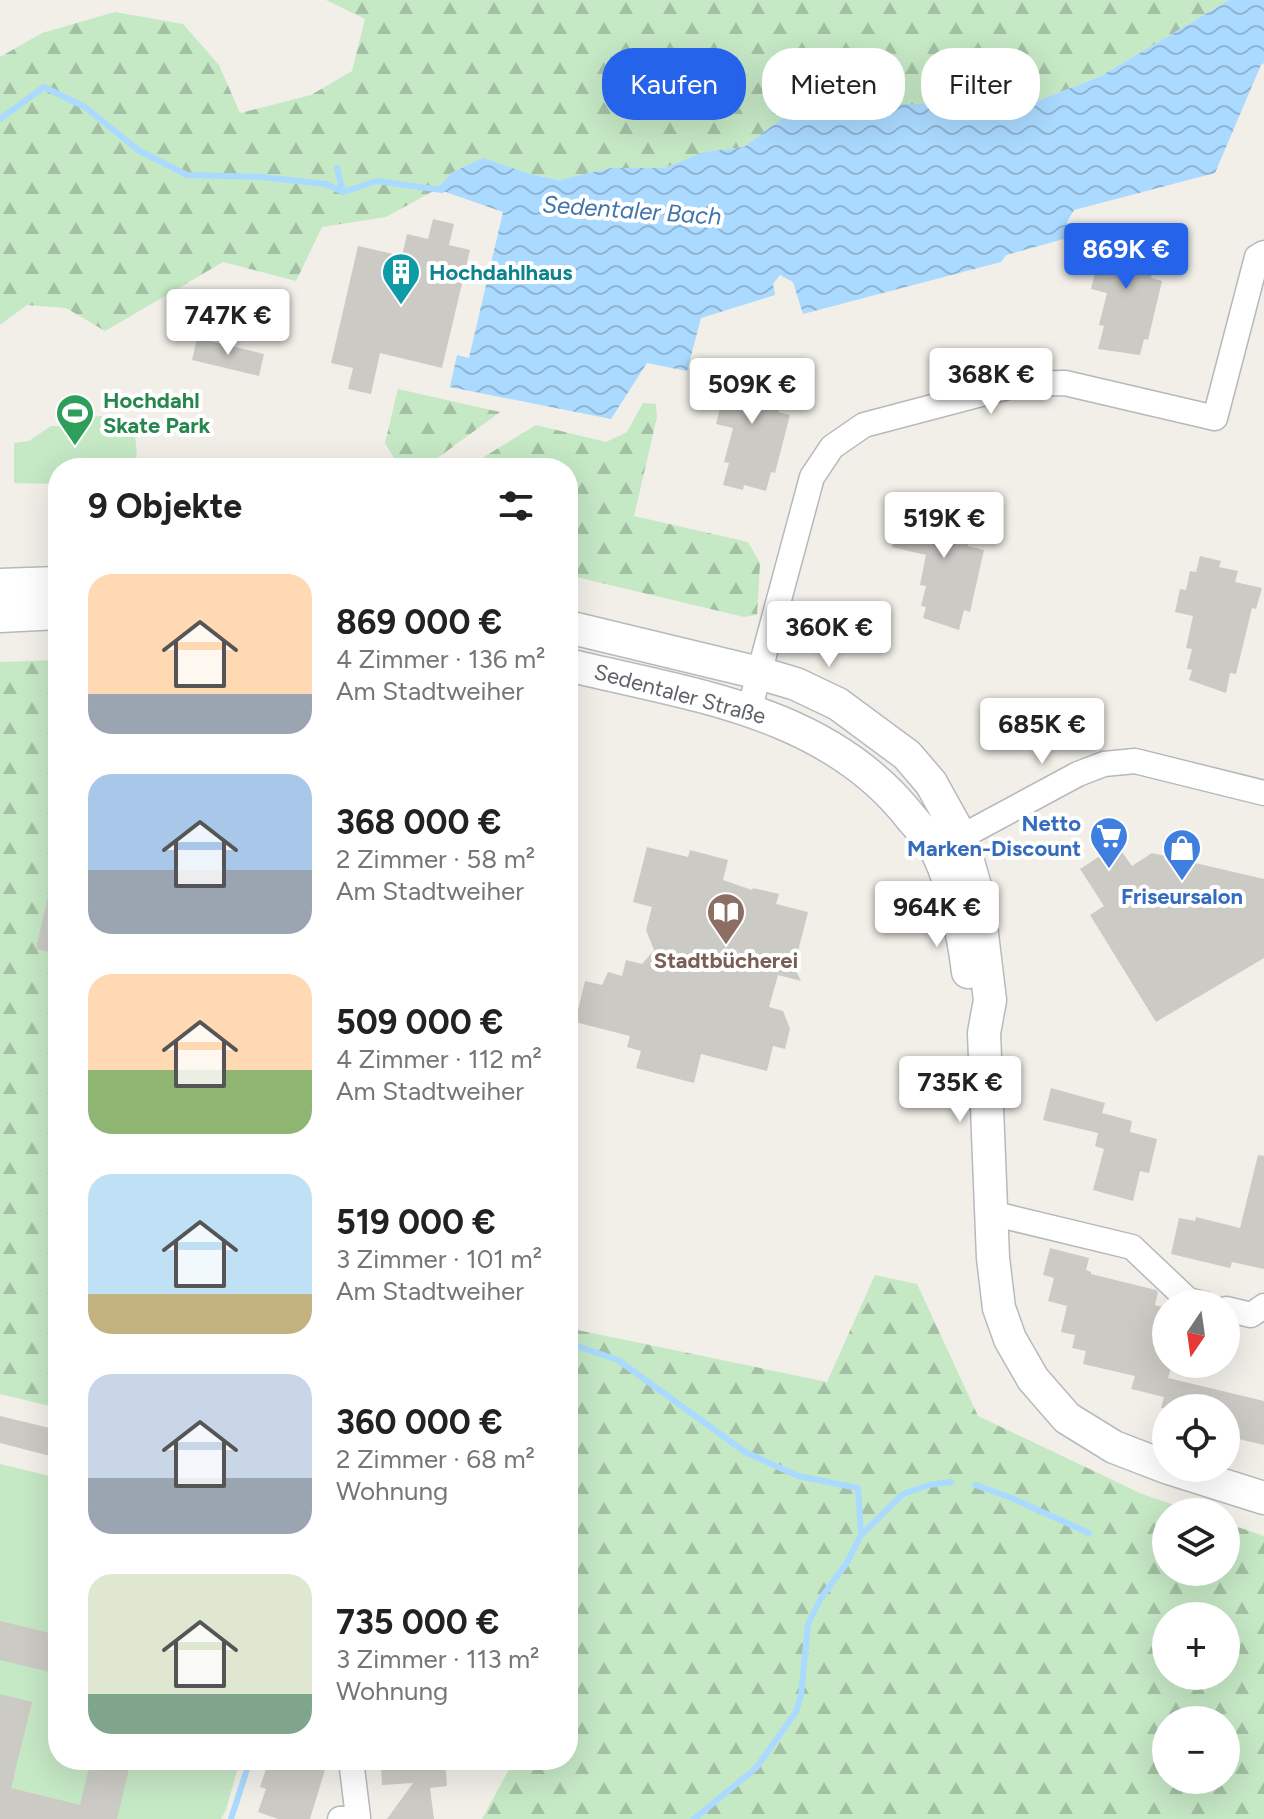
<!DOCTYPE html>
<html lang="de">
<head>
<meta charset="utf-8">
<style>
	body { margin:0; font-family:Figtree,sans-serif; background:#f2f2f2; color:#222; height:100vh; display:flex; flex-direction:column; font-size:30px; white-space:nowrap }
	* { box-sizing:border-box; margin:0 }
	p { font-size:26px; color:#767676 }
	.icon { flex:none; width:44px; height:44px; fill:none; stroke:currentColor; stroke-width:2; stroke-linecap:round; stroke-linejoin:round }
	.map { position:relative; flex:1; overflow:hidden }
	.drawer { position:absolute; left:48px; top:458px; width:530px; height:1312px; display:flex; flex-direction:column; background:#fff; border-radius:32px; box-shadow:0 8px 32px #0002 }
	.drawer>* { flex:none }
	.top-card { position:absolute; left:602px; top:48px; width:542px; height:72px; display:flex; gap:16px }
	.needle { width:52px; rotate:193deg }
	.tools { position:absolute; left:1152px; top:1290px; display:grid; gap:16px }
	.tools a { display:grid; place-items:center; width:88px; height:88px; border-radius:50%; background:#fff; box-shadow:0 8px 32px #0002; font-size:40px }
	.price { position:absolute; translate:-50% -68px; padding:0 18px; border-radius:8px; background:#fff; color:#222; font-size:26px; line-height:52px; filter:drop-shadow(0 2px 4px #0008) }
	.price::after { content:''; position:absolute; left:50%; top:48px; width:24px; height:18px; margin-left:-12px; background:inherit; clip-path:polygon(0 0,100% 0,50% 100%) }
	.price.on { background:#2563eb; color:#fff }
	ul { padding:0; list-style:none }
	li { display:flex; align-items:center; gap:24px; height:200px; padding:0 40px }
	li span { display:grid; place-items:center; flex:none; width:224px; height:160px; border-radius:24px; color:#555 }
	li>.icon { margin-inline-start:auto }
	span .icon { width:96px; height:96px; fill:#fffc; stroke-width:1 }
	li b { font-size:34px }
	h2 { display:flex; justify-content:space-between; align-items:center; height:96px; padding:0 40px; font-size:34px }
	.chip { padding:0 28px; border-radius:32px; background:#fff; box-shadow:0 8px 32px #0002; font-size:28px; line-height:72px }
	.chip.on { background:#2563eb; color:#fff }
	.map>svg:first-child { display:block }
</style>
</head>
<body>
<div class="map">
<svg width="1264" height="1819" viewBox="0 0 1264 1819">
	<defs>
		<pattern id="forest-firs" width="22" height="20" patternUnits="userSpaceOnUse" patternTransform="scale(2)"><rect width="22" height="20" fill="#c5e8c5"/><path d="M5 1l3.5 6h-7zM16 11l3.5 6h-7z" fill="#a3c0a4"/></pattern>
		<pattern id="water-waves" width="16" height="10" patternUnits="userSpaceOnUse" patternTransform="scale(2)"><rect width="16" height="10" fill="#aadaff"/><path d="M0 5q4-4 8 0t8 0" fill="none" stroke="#8eb4d2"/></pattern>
	</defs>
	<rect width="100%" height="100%" fill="#f1efe8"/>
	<path fill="#c5e8c5" d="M98,416c38,0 40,18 38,52h-78v16l-44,-1v-40l15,-2 22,-15h16z
		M0,1464l58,14v282h182l-14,50 -5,9h-221z"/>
	<path fill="url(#forest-firs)" fill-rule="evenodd" d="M326,0h903l-128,76 -71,28h-209l-30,8 -47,35 -40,5 -40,16h-53l-51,12 -30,-6 -79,-1 -14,16 -51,28 -64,10 -26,54 -73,-19 -118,69 -39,-23 -39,-3 -27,20v-268l42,-24 73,-21 68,12 36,41 21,48 71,-18 41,-24 13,-52z
		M398,389l102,23 -76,56h-24l-15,-25z
		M643,403l13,1 1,13 -23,99 114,26 12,21 -3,52 -13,2 -176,-42v-107h-102l70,-43 70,17 21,-10z
		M58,660v748l-58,-14v-732z
		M875,1275l42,9 61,132 164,78 53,18h-29v60h60v-49l38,13v283h-782l32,-59h54v-432l259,54zM1226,1616v60h-60v-60zM1226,1720v60h-60v-60z"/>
	<path fill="url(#water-waves)" d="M1229,0h35v63l-3,2 -46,108 -141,37 -7,12 4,15 -65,18 -5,7 -198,52 -10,-32 -13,-7 -7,9 2,11 -74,23 -14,53 -40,-8 -36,56 -161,-32 7,-32 12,3 34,-146 -66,-23 14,-16 32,-15 47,16 29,6 52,-12h53l40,-16 40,-5 47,-35 30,-8h209l71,-28z"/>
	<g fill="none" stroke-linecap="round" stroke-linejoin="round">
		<path stroke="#aadaff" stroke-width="6" d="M0,119l44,-32 41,20 53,43 49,25 74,2 65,7 17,8 34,-11 65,9
			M337,168l6,24
			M568,1343l50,17 127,92 53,24 60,12 3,47
			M975,1485l34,12 80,36
			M231,1819l19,-59
			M694,1819l62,-51 40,-56 5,-17 7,-71 13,-26 25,-34 15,-29 42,-41 26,-9 22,-3"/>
	</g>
	<path fill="#cccac5" d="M433,219l21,5 -5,21 21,5 -28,118 -62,-15 -9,41 -23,-5 5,-21 -22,-5 27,-117 44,10 5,-22 21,5z
		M1112,227l30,8 -1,4 13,4 -2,11 4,1 -5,23 11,3 -14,59 -4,-1 -4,16 -42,-6 6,-23 -5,-1 8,-32 -16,-4 12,-48 5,1z
		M197,338l67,16 -5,22 -67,-16z
		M736,362l32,7 -1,5 13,3 -3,11 6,1 -5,23 12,3 -15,58 -4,-1 -5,19 -22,-6 -1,5 -20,-5 6,-22 -5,-1 9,-34 -17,-4 12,-48 4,2z
		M933,494l21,5 -1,5 18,4 -2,11 5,1 -6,26 16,4 -14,62 -6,-2 -5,20 -36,-12 3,-11 -5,-1 5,-20 -6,-1 6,-30 -34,-8 6,-24 21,5 5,-20 6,1z
		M1200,556l21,5 -2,6 19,4 -3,11 27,6 -6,21 -4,-1 -16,66 -6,-1 -4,20 -37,-13 3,-10 -5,-1 5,-20 -6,-1 7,-32 -18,-4 5,-23 6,1 4,-19 6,1z
		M1117,845l15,21 20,-13 112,26v79l-108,64 -66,-107 14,-9 -24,-37z
		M647,847l41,10 2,-7 38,10 -5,20 29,10 1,-2 26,6 -3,10 32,8 -14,55 7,14 -23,-6 -9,32 14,4 7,18 -5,20 -12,-3 -6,25 -66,-17 -7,29 -58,-15 5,-17 -14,-4 3,-11 -55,-14 10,-41 17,4 6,-13 14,4 4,-16 16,4 12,-14 -8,-20 6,-23 -19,-5z
		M51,883l7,1v70l-22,-5z
		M1051,1088l54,15 -3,10 30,8 -2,11 27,7 -8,34 -9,-2 -7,30 -40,-11 11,-41 -9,-3 3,-13 -55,-13z
		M1258,1155l6,1v113l-32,-7 -2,6 -59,-14 8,-36 16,3 1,-4 44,11z
		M1050,1248l39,10 -3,12 5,2v2l65,16 2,2 -3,13 11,3v23l-6,23 6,2v8h6l-4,14 96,23v44l-38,-9v-28h-65l3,-11 -33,-8 4,-13 -52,-12 3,-13 -14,-3 3,-13 -14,-3 6,-26 -19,-5 6,-23 -11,-3z
		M0,1416l58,14v28l-58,-15z
		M0,1621l58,14v39l-58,-14z
		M0,1694l32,8 -21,86 69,17 11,-45h40l-14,59h-117z
		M282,1760h46l-18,59h-32l-20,-7 8,-23 -6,-2 8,-24 12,4z
		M396,1760h49l2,26 -17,2 4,31h-47l26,-36 -31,2 -1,-19 16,-1z"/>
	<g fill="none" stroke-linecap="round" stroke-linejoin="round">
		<defs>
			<path id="street" d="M749,711l63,-234 20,-30 32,-22 155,-41 46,-1 150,35 42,-161 7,-4
				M961,837l117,-63 26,-10 31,-3 129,32
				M991,1213l141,34 56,53 16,4
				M1226,1309l25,6 13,-9
				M340,1819l18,-2 -7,-57"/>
			<path id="secondary" d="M0,585l58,-2
				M0,616l58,-3
				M568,627l191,46 37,11 42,20 69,51 24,28 30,54 16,56 13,107 -6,33 9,225 6,50 11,31 23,40 34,39 47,29 52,20
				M568,665c124,30 261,46 344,154 8,9 17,19 23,29 17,30 29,90 33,124
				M1169,1468l95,30"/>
		</defs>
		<use href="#street" stroke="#b5b8bc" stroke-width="27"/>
		<use href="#secondary" stroke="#b6babf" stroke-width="35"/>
		<use href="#street" stroke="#fff" stroke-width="24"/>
		<use href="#secondary" stroke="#fff" stroke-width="32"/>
	</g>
	<defs>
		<symbol id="building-pin" viewBox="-11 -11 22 30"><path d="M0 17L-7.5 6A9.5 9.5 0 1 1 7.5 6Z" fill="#0f9aa8" stroke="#fff"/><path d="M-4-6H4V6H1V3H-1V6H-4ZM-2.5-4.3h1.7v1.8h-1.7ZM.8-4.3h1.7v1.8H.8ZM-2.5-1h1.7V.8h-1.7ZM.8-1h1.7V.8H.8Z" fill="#fff"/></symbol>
		<symbol id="stadium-pin" viewBox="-11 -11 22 30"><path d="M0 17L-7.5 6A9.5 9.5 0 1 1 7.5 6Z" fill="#2e9e5b" stroke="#fff"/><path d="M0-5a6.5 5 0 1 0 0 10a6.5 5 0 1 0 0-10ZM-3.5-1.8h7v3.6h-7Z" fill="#fff"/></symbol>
		<symbol id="supermarket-pin" viewBox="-11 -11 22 30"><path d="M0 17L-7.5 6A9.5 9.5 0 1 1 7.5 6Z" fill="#3f7fe0" stroke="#fff"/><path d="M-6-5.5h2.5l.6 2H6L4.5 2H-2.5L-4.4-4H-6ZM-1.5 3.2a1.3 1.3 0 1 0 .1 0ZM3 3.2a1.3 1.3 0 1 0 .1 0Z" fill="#fff"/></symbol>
		<symbol id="shop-pin" viewBox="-11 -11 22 30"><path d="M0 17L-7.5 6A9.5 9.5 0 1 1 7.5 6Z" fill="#3f7fe0" stroke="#fff"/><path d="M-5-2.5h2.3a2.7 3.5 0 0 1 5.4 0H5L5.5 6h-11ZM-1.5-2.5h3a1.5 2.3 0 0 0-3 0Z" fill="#fff"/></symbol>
		<symbol id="library-pin" viewBox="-11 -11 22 30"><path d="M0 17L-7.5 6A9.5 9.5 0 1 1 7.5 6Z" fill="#8d6e63" stroke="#fff"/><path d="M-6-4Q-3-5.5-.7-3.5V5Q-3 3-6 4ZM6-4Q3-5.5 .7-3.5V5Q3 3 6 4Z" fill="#fff"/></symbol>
	</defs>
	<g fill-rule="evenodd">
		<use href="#building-pin" x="379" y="250" width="44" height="60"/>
		<use href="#stadium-pin" x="53" y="391" width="44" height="60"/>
		<use href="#supermarket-pin" x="1087" y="814" width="44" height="60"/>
		<use href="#shop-pin" x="1160" y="826" width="44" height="60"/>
		<use href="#library-pin" x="704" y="890" width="44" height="60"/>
	</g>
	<g text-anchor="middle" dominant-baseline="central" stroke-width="8" stroke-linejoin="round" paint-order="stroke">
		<g font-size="22" font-weight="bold" fill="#0d838f" stroke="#fff" text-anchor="start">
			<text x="429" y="272">Hochdahlhaus</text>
		</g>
		<g font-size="22" font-weight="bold" fill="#27864d" stroke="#fff" text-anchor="start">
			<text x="103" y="400">Hochdahl<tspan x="103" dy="25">Skate Park</tspan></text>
		</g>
		<g font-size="22" fill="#5f6368" stroke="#fff">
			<text transform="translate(680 694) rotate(15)">Sedentaler Straße</text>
		</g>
		<g font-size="22" font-weight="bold" fill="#366cbe" stroke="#fff" text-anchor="end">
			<text x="1081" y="823">Netto<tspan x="1081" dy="25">Marken-Discount</tspan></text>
			<text x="1182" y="896" text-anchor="middle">Friseursalon</text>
		</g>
		<g font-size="22" font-weight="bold" fill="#785e54" stroke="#fff">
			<text x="726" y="960">Stadtbücherei</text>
		</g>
		<g font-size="24" font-style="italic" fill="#4174aa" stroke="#fff">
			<text transform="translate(632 210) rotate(4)">Sedentaler Bach</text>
		</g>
	</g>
</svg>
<div class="tools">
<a><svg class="needle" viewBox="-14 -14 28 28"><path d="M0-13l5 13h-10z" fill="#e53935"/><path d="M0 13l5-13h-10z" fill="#767676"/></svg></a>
<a><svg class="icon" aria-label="locate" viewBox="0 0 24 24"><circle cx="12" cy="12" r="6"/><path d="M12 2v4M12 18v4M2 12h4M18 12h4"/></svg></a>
<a><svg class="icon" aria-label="layers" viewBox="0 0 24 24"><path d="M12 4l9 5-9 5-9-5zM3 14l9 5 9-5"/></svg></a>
<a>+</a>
<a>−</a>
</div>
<b class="price on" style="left:1126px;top:291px">869K €</b>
<b class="price" style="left:228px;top:357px">747K €</b>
<b class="price" style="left:991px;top:416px">368K €</b>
<b class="price" style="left:752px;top:426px">509K €</b>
<b class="price" style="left:944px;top:560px">519K €</b>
<b class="price" style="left:829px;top:669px">360K €</b>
<b class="price" style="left:1042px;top:766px">685K €</b>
<b class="price" style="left:937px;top:949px">964K €</b>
<b class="price" style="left:960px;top:1124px">735K €</b>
<div class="top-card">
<a class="chip on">Kaufen</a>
<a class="chip">Mieten</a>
<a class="chip">Filter</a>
</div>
<section class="drawer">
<h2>9 Objekte<svg class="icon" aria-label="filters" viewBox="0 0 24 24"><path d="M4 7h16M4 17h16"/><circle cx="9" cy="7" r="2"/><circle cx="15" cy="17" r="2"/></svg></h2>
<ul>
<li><span style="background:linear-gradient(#ffd9b3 75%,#9aa5b1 0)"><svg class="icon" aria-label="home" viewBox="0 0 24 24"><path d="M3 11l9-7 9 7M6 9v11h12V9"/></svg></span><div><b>869 000 €</b><p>4 Zimmer · 136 m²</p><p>Am Stadtweiher</p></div></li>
<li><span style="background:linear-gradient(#a9c7e8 60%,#9aa5b1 0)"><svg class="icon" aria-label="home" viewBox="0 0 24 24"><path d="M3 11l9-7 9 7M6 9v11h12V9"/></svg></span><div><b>368 000 €</b><p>2 Zimmer · 58 m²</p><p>Am Stadtweiher</p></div></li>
<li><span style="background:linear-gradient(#ffd9b3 60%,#8fb573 0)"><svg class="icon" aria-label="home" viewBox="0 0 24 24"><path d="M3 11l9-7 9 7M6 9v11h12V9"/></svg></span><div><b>509 000 €</b><p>4 Zimmer · 112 m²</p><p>Am Stadtweiher</p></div></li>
<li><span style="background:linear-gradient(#bfe0f5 75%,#c2b280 0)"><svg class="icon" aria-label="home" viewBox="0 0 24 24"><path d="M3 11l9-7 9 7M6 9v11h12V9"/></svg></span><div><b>519 000 €</b><p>3 Zimmer · 101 m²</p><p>Am Stadtweiher</p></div></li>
<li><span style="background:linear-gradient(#c9d6e8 65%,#9aa5b1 0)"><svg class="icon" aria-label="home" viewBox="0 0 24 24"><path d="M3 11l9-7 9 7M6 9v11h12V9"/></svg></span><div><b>360 000 €</b><p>2 Zimmer · 68 m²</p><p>Wohnung</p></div></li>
<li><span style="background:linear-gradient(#dfe7d0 75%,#7fa58c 0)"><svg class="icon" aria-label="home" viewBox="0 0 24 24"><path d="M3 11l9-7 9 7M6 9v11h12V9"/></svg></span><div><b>735 000 €</b><p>3 Zimmer · 113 m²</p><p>Wohnung</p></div></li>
</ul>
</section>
</div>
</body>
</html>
